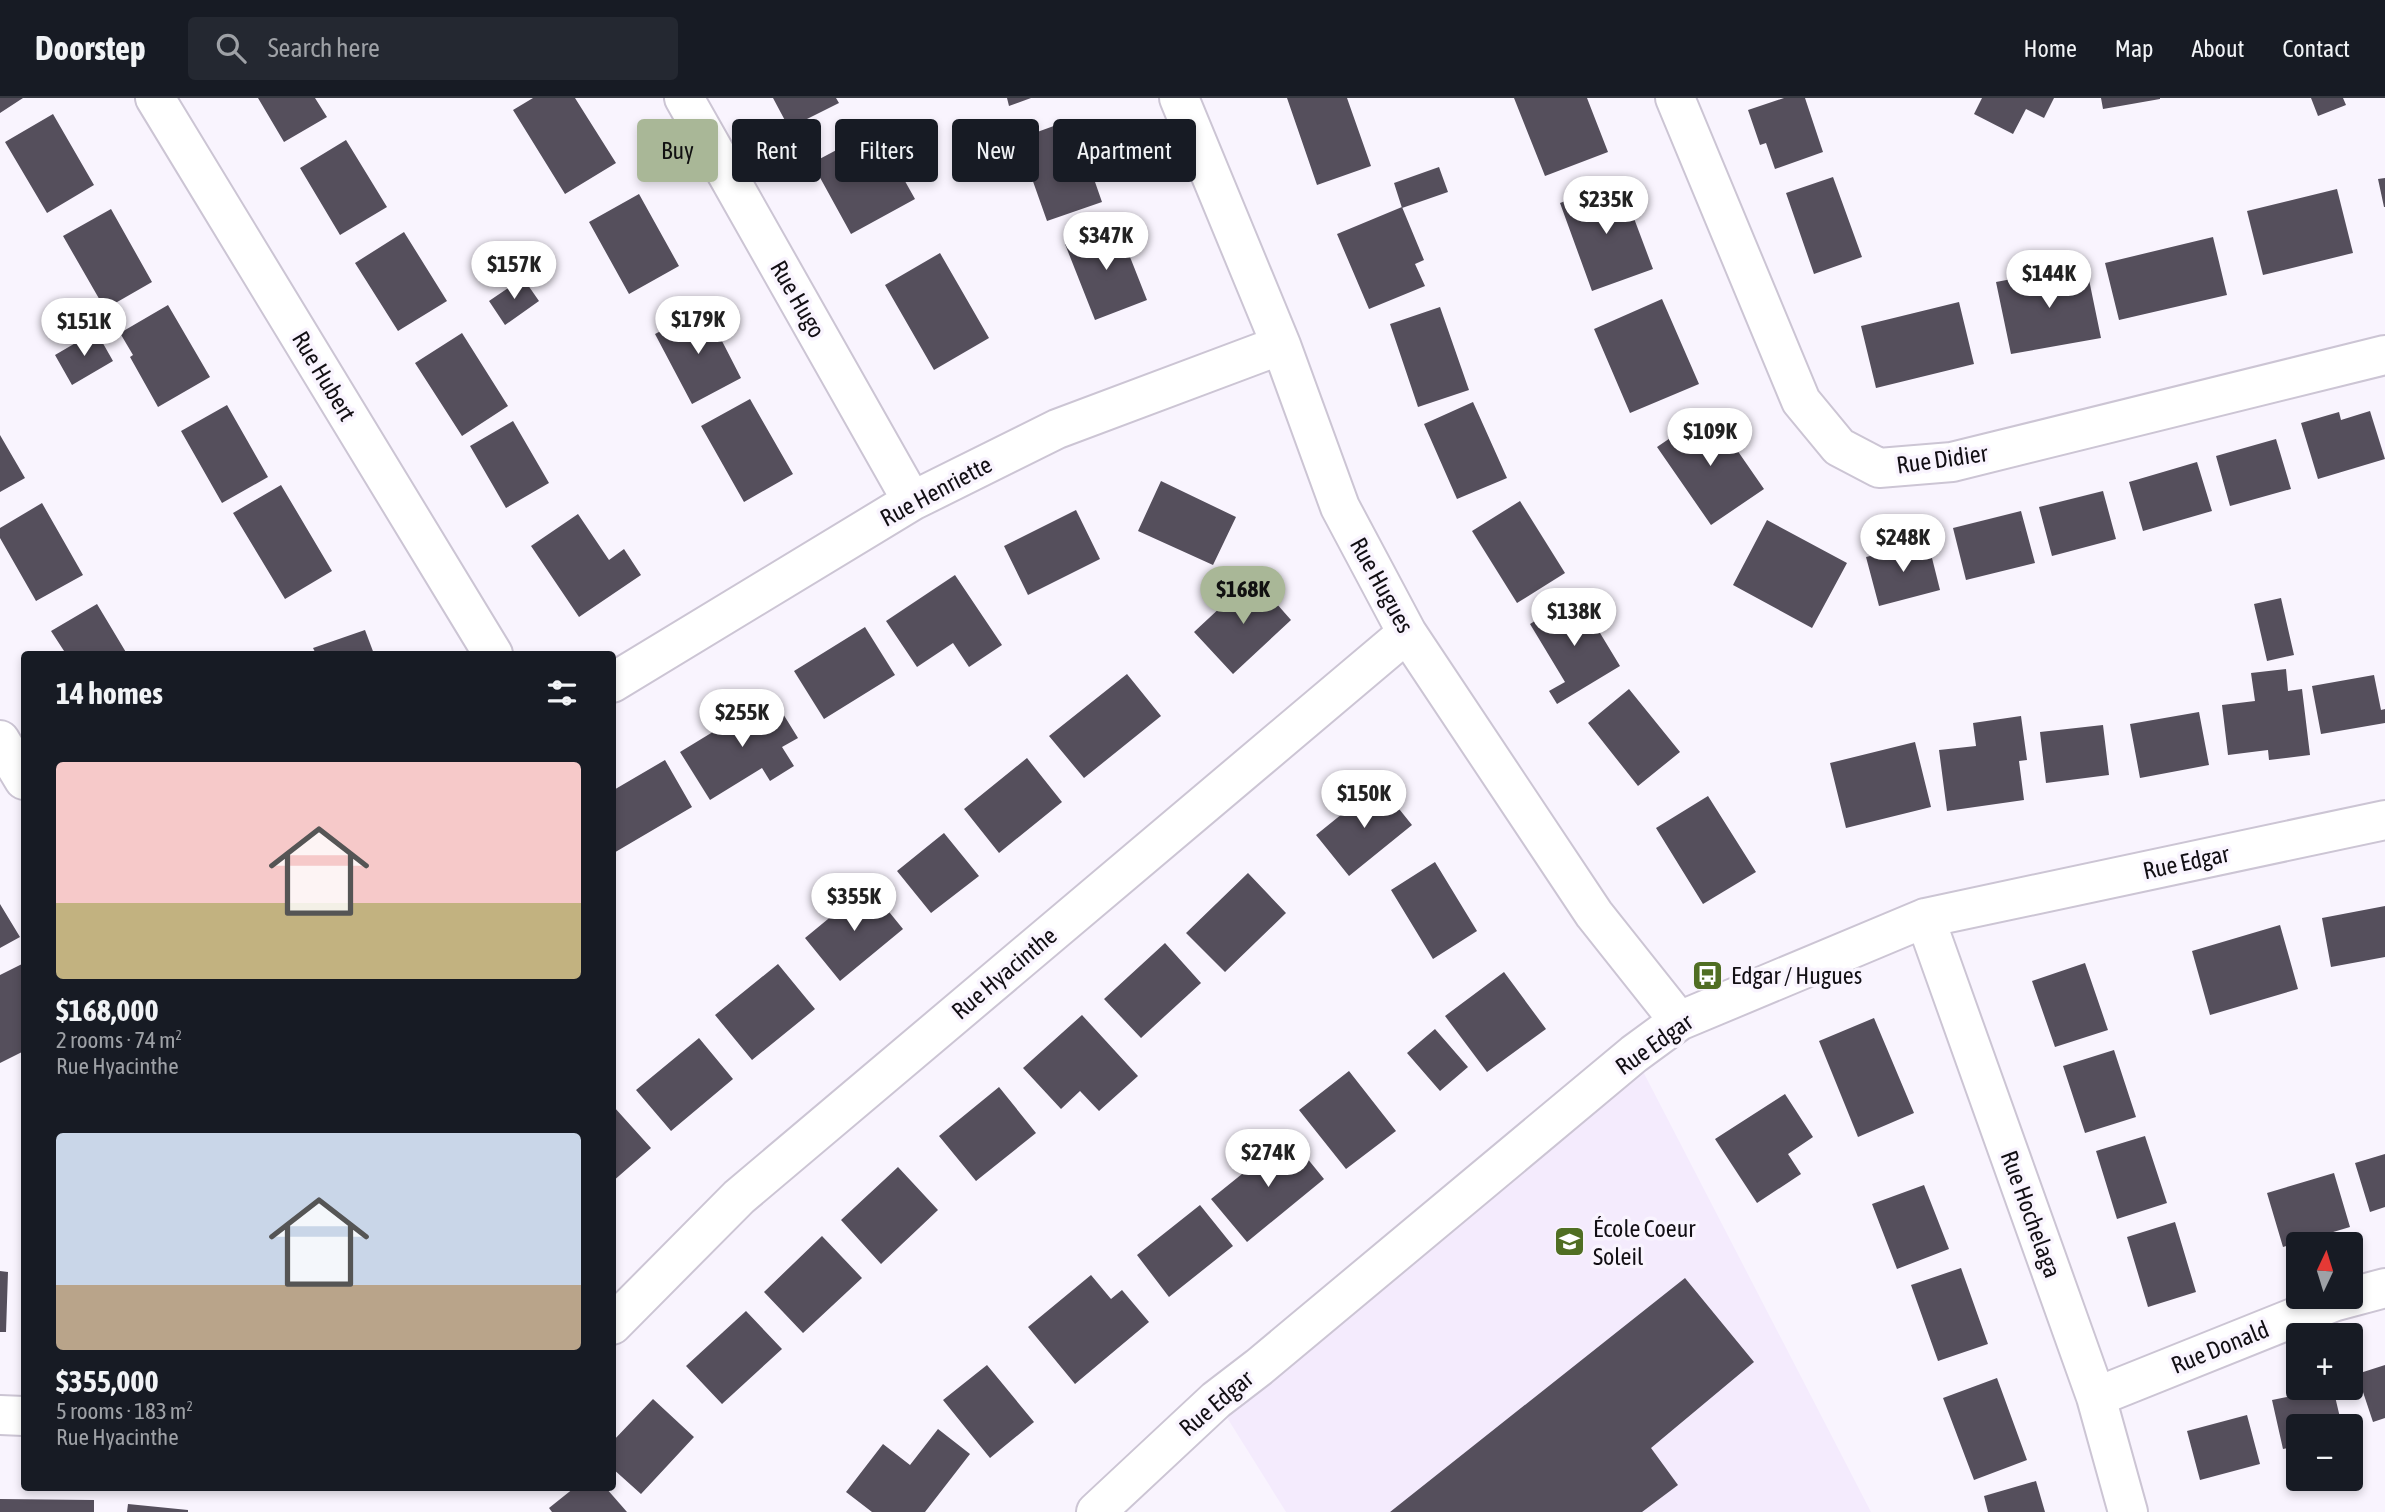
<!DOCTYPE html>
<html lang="en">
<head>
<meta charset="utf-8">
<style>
	body { margin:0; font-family:"Asap Condensed",sans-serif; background:#242831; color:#f1f3f6; height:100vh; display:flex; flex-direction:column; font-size:26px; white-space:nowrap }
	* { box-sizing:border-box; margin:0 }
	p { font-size:23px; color:#9ea1a6 }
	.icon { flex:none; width:38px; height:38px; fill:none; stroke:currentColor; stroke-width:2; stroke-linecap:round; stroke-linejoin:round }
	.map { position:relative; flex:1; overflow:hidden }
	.side { position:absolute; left:21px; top:553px; width:595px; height:840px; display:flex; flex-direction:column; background:#171b24; border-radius:7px; box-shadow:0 4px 10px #0003 }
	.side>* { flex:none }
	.hud { position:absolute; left:637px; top:21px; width:665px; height:63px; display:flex; gap:14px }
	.needle { width:46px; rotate:4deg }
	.buttons { position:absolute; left:2286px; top:1134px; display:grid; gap:14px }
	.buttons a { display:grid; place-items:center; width:77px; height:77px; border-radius:7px; background:#171b24; box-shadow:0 4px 10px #0003; font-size:35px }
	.price { position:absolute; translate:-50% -60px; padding:0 16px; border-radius:24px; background:#fff; color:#222; font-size:23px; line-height:46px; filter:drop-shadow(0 2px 4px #0008) }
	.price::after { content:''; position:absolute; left:50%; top:42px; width:21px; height:16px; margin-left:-10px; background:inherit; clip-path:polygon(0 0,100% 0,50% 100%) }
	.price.on { background:#a9b797; color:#111 }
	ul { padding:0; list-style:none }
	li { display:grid; align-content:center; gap:14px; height:371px; padding:0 35px }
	li span { display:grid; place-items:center; height:217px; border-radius:7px; color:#555 }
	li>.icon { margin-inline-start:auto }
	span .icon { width:126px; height:126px; fill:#fffc; stroke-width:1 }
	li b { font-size:30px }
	h2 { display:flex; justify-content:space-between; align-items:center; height:84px; padding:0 35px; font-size:30px }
	.chip { padding:0 24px; border-radius:7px; background:#171b24; box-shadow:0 4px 10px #0003; font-size:24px; line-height:63px }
	.chip.on { background:#a9b797; color:#111 }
	header { display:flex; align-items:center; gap:42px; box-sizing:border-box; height:98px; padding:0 35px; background:#171b24; border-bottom:2px solid #363941 }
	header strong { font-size:33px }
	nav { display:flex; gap:38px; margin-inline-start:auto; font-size:24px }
	.search { width:490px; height:63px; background:#242831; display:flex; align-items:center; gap:18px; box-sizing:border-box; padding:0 24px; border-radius:7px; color:#9ea1a6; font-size:26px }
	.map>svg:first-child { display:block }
</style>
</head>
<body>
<header>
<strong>Doorstep</strong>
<div class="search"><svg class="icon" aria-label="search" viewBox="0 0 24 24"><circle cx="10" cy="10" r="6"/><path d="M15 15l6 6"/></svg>Search here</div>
<nav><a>Home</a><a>Map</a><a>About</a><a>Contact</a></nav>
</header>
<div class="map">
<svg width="2385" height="1414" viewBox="0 0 2385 1414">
	<rect width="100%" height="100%" fill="#f9f4fe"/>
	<path fill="#f4ebfd" d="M1634,956l237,458h-585l-70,-112z"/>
	<path fill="#554f5c" d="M0,0h23l-23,15z
		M258,0h57l12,19 -43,25z
		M533,0h42l41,65 -51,31 -52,-84z
		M773,0h63l3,5 -50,25z
		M1007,0h24l-22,8z
		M1287,0h60l24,68 -54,19z
		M1514,0h73l21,54 -63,24z
		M1784,0h21l18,54 -48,17 -9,-26 -6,2 -12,-35z
		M1982,0h72l-10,20 -18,-9 -13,25 -39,-20z
		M2101,0h59v1l-57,10z
		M2311,0h32l3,7 -28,11z
		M53,16l41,71 -47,28 -42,-71z
		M1073,21l29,83 -55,19 -29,-82z
		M861,39l16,29 15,-8 23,41 -64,35 -39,-71z
		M346,42l41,67 -47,28 -40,-67z
		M1439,69l9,25 -46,16 -8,-25z
		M1833,79l29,80 -48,17 -28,-81z
		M2385,80v29h-1l-6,-28z
		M1620,83l33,88 -61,22 -32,-88z
		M2337,91l16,64 -90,22 -16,-64z
		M639,96l40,72 -50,28 -40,-72z
		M1402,109l22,53 -9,4 10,22 -56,23 -32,-75z
		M111,111l41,73 -47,27 -42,-73z
		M1117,126l30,76 -52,20 -30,-76z
		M404,134l43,69 -49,30 -43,-68z
		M2213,139l14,58 -108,25 -14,-57z
		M940,155l49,85 -55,32 -49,-85z
		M2086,167l15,73 -90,16 -15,-72z
		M523,180l16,23 -34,24 -16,-24z
		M1662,201l37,85 -69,29 -36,-84z
		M1959,204l15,62 -98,24 -15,-62z
		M168,207l42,72 -52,30 -28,-50 3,-2 -13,-22z
		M1440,209l29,83 -51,17 -28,-83z
		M705,210l36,70 -49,26 -37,-70z
		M96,233l17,30 -41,24 -17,-30z
		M462,235l46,73 -46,30 -47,-73z
		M750,301l43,75 -49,28 -43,-76z
		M1473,304l34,76 -50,21 -33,-75z
		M227,307l41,72 -46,26 -41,-72z
		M1710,313l54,78 -53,36 -54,-78z
		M2370,313l15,48 -67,20 -17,-56 38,-11 2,8z
		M513,323l36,62 -43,25 -36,-62z
		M0,337l25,43 -25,14z
		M2276,341l15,50 -61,17 -14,-50z
		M2197,364l15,49 -69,20 -14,-49z
		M1161,383l75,36 -23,48 -75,-34z
		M281,387l51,86 -47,28 -52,-86z
		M2103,393l13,48 -64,17 -13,-49z
		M1520,403l45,72 -48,30 -45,-72z
		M42,405l41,72 -47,26 -36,-63v-10z
		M1076,412l24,49 -72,36 -24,-49z
		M2021,413l14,52 -69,17 -13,-52z
		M578,416l31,46 15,-11 17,26 -62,42 -48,-71z
		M1767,422l80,43 -35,65 -79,-43z
		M1928,444l12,48 -61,16 -13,-49z
		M955,477l47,70 -33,22 -16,-24 -36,24 -31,-46z
		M1253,479l38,43 -58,54 -39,-42z
		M1577,497l43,71 -63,38 -8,-13 16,-9 -35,-58z
		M2281,500l13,57 -27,6 -13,-57z
		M97,506l30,50h-61l-15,-23z
		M865,529l30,48 -71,44 -30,-48z
		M365,532l9,24h-58l-3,-6z
		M2286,571l2,22 14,-2 8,66 -41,5 -1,-10 -40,5 -6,-50 33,-4 -4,-28z
		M1127,576l34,42 -77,62 -35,-42z
		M2374,577l7,35 4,-1v14l-64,11 -9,-48z
		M1629,591l51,63 -42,34 -50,-63z
		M772,598l26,42 -16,9 12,19 -24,15 -8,-13 -52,32 -30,-48z
		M2199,614l10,53 -69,13 -10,-54z
		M2021,618l6,44 -8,1 5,39 -77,11 -8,-61 37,-4 -3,-23z
		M2103,627l6,50 -63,8 -6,-51z
		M1915,644l16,65 -85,21 -16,-65z
		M1027,660l35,44 -63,51 -35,-44z
		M665,662l27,47 -80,47v-63z
		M1379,686l33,41 -63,51 -33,-41z
		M1708,698l48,76 -53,32 -47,-76z
		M944,735l35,43 -48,37 -34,-42z
		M1435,764l42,69 -44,28 -42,-69z
		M1248,775l38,40 -61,59 -39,-39z
		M868,788l35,43 -63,52 -35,-43z
		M0,806l20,33 -20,11z
		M2385,808v51l-54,10 -9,-49z
		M2280,827l18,64 -88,26 -18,-64z
		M1165,845l36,40 -60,55 -37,-39z
		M24,865v88l-24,12v-88z
		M2085,865l23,67 -53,17 -23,-66z
		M778,866l37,45 -63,51 -37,-45z
		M1504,874l42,57 -59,43 -42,-56z
		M1082,917l56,61 -39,35 -19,-20 -19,18 -38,-41z
		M1874,920l40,95 -56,24 -39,-96z
		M1435,931l33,38 -28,24 -33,-38z
		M699,940l34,41 -62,52 -35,-41z
		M2114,952l22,67 -51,16 -22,-67z
		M1349,973l47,60 -50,38 -47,-59z
		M999,989l37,46 -60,48 -37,-45z
		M1785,996l28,43 -25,17 13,20 -44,29 -42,-64z
		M614,1009l37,41 -39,34v-74z
		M1289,1038l35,43 -77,63 -36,-43z
		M2145,1038l22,67 -50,16 -21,-68z
		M2385,1056v53l-15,5 -15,-49z
		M898,1069l40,43 -57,54 -40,-44z
		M2334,1075l16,54 -67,20 -16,-54z
		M1924,1087l25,64 -52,20 -25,-65z
		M1200,1107l33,41 -64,51 -32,-42z
		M2175,1124l21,70 -48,15 -21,-70z
		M822,1138l40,42 -59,55 -39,-41z
		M1961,1170l27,76 -50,17 -27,-76z
		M0,1173l8,1 -2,60h-6z
		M1091,1177l20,24 11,-9 27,32 -74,62 -47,-57z
		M1685,1180l69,84 -103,86 27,37 -36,27h-252z
		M746,1213l36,38 -60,55 -36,-38z
		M987,1267l47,57 -44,36 -47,-58z
		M2385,1267v53l-12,4 -16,-48z
		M1997,1280l30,82 -53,20 -31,-82z
		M2333,1290l9,38h-44v20l-15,3 -11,-49z
		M653,1301l41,38 -53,57 -29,-26v-26z
		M2247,1317l13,49 -60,16 -13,-49z
		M938,1331l32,25 -45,58h-53l-26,-20 37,-48 27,21z
		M2036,1383l9,31h-57l-4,-16z
		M574,1390h32l21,24h-75l-3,-4z
		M0,1401l94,1v12h-94z
		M128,1406l60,6v2h-61z"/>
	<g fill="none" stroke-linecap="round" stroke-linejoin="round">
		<defs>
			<path id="minor" d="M155,0l338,556
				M684,0l228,403
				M1179,0l102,247 59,162 67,126 187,281 85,107
				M1675,0l126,303 38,46 40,21 73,-6 433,-107
				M612,585l300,-182 145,-72 224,-84
				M0,642l24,40
				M1925,820l171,479 32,115
				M612,1227l127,-128 668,-564
				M2096,1299l237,-95 52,-14
				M0,1317l24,1
				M1096,1414l120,-112 43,-33 375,-313 45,-33 246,-103 460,-98"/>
		</defs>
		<use href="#minor" stroke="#ccc5d4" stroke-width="42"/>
		<use href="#minor" stroke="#fff" stroke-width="38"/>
	</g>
	<defs>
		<symbol id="bus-square" viewBox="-11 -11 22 22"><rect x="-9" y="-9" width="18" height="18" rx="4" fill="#506e23" stroke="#f9f4fe"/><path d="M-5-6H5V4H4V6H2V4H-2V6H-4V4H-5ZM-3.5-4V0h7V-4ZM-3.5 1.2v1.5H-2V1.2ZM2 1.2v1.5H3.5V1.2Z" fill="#fff"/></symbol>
		<symbol id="school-square" viewBox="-11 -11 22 22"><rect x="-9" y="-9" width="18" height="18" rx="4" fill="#506e23" stroke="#f9f4fe"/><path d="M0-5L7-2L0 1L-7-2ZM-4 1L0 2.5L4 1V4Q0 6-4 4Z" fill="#fff"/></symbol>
	</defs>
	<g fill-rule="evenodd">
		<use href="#bus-square" x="1690" y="860" width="35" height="35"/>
		<use href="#school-square" x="1552" y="1126" width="35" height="35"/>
	</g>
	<g text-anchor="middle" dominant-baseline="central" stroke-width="7" stroke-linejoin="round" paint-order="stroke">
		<g font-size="24" fill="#120f14" stroke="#f9f4fe">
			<text transform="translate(798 201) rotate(60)">Rue Hugo</text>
			<text transform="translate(324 278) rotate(59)">Rue Hubert</text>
			<text transform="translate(1942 361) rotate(-8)">Rue Didier</text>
			<text transform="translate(936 393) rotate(-28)">Rue Henriette</text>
			<text transform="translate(1382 487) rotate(61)">Rue Hugues</text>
			<text transform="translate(2186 764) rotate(-12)">Rue Edgar</text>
			<text transform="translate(1004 875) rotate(-40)">Rue Hyacinthe</text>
			<text transform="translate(1654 946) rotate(-35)">Rue Edgar</text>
			<text transform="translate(2031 1116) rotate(70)">Rue Hochelaga</text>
			<text transform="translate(2220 1249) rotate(-22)">Rue Donald</text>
			<text transform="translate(1216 1305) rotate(-40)">Rue Edgar</text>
		</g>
		<g font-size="24" fill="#120f14" stroke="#f9f4fe" text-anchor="start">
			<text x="1731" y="877">Edgar / Hugues</text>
			<text x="1593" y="1130">École Coeur<tspan x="1593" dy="28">Soleil</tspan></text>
		</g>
	</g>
</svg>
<div class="buttons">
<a><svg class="needle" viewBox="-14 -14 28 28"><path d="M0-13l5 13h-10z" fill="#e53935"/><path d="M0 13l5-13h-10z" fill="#9ea1a6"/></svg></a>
<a>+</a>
<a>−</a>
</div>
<b class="price" style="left:1606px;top:138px">$235K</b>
<b class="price" style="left:1106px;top:174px">$347K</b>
<b class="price" style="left:514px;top:203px">$157K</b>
<b class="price" style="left:2049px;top:212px">$144K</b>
<b class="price" style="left:698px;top:258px">$179K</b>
<b class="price" style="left:84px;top:260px">$151K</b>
<b class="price" style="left:1710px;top:370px">$109K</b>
<b class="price" style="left:1903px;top:476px">$248K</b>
<b class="price on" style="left:1243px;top:528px">$168K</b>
<b class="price" style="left:1574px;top:550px">$138K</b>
<b class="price" style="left:742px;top:651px">$255K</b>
<b class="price" style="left:1364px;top:732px">$150K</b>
<b class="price" style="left:854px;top:835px">$355K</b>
<b class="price" style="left:1268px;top:1091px">$274K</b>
<div class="hud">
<a class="chip on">Buy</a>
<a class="chip">Rent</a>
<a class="chip">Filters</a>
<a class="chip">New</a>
<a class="chip">Apartment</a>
</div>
<section class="side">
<h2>14 homes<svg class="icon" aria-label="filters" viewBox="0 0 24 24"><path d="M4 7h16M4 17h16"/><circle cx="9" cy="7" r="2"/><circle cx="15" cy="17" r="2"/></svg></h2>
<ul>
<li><span style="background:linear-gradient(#f6c9c9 65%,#c2b280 0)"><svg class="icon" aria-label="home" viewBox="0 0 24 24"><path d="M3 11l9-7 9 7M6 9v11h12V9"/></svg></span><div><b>$168,000</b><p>2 rooms · 74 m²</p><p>Rue Hyacinthe</p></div></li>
<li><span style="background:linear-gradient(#c9d6e8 70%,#b9a48a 0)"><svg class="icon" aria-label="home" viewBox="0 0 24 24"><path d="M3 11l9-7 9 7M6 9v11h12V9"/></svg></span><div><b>$355,000</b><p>5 rooms · 183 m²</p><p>Rue Hyacinthe</p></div></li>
</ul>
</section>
</div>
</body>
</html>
